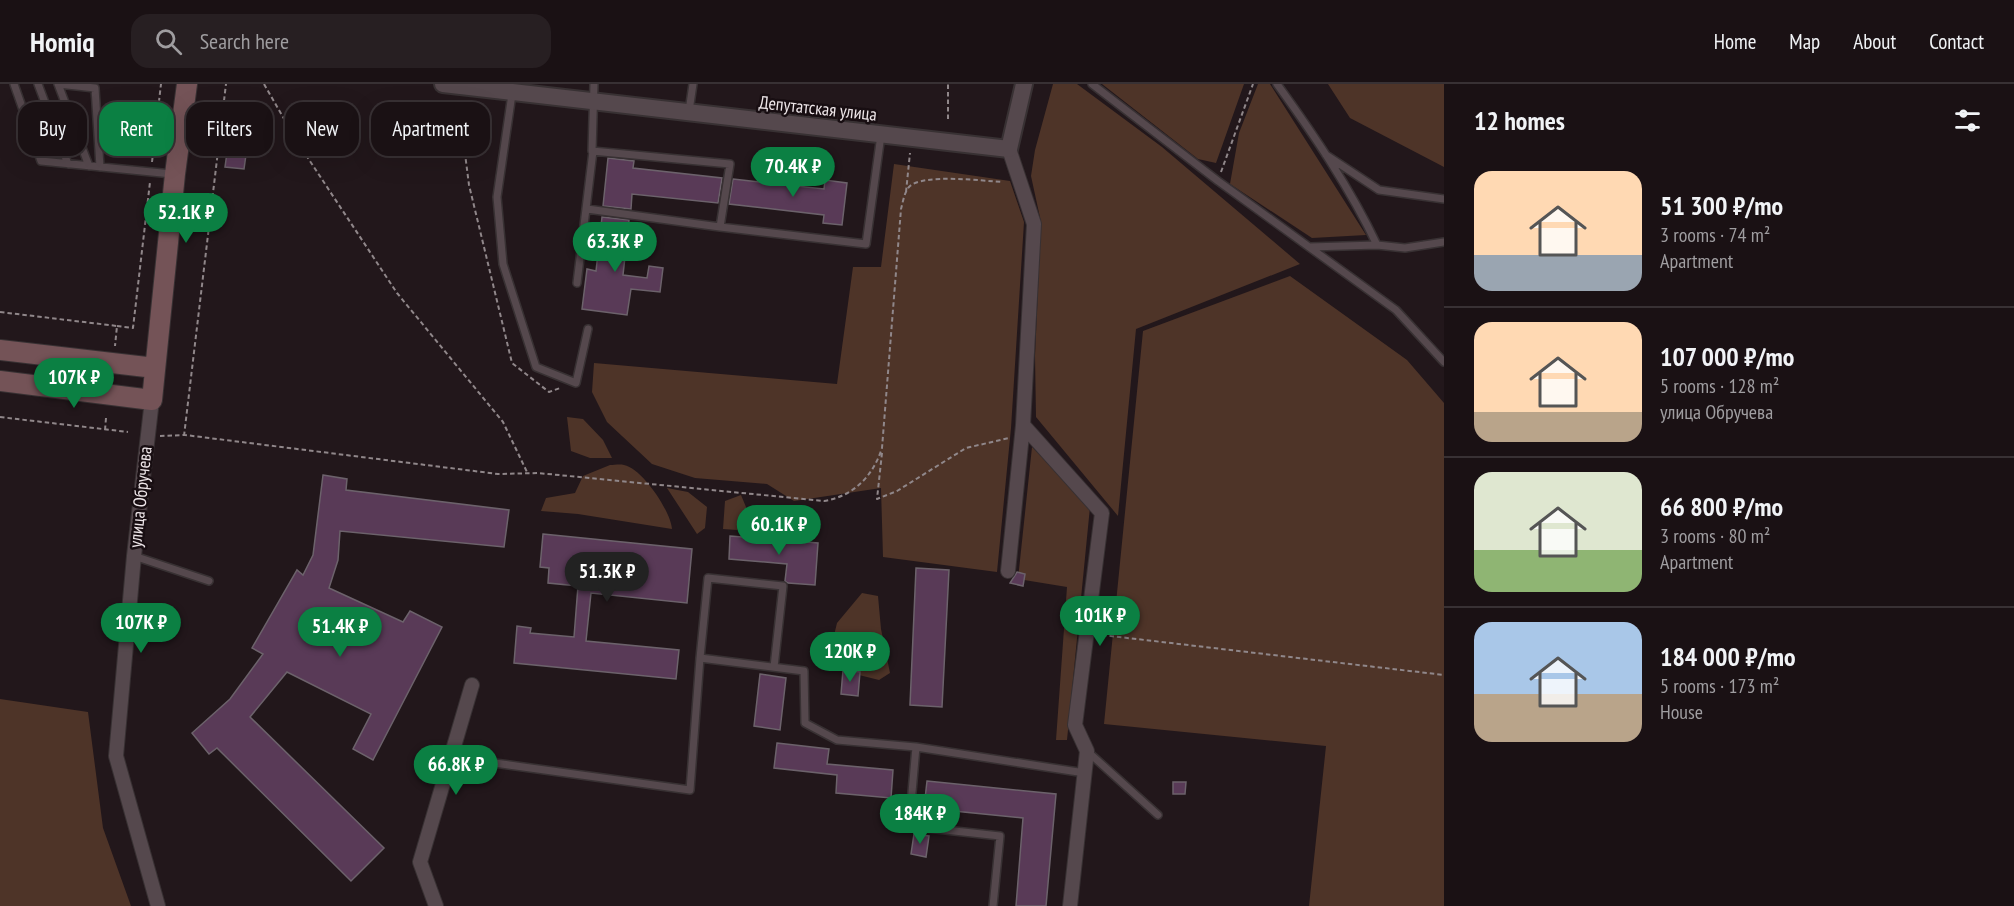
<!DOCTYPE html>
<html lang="en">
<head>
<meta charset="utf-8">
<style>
	body { margin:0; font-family:"PT Sans Narrow",sans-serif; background:#271f22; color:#f1f3f6; height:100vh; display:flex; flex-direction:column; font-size:22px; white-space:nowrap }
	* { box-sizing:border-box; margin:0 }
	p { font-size:20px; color:#9f9da0 }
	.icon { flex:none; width:33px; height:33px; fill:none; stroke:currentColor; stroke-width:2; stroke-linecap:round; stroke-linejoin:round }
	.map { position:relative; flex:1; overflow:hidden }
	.panel { display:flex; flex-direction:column; background:#1a1114; width:570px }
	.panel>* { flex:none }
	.top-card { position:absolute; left:18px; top:18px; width:570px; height:54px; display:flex; gap:12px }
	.price { position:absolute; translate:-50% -51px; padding:0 14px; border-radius:21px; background:#0b8043; color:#fff; font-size:20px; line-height:39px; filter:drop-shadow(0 2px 3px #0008) }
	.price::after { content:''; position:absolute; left:50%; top:36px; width:18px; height:14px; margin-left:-9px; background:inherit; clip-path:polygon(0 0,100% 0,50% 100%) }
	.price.selected { background:#222; color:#fff }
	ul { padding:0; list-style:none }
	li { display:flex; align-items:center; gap:18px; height:150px; padding:0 30px }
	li+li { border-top:2px solid #383134 }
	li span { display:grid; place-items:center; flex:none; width:168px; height:120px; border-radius:18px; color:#555 }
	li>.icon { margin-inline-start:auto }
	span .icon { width:72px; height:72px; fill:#fffc; stroke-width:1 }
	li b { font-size:26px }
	h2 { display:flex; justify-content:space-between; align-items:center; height:72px; padding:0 30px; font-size:26px }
	.tag { padding:0 21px; border-radius:18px; background:#1a1114; box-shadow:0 6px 24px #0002,0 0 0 2px #383134; font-size:21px; line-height:54px }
	.tag.selected { background:#0b8043; color:#fff }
	header { display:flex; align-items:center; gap:36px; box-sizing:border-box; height:84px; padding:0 30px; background:#1a1114; border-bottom:2px solid #383134 }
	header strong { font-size:28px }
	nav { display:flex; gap:33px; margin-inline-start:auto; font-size:21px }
	.search { width:420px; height:54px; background:#271f22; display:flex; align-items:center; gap:15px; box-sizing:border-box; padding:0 21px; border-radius:18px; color:#9f9da0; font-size:22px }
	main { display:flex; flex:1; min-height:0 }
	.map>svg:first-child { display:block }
</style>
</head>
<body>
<header>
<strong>Homiq</strong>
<div class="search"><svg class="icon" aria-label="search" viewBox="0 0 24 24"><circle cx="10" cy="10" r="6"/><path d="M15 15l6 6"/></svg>Search here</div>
<nav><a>Home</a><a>Map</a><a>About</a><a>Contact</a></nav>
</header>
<main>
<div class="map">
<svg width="1444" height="822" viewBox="0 0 1444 822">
	<rect width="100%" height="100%" fill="#22171b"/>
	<path fill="#4e3428" d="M1053,0h24l85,63 138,117 -164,65 -18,187 -82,-99 -1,-61 6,-134 -10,-46 4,-26z
		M1102,0h142l-28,79 -18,-4z
		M1258,0h12l96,151 -54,3 -82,-54 9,-51z
		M1328,0h116v83l-94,-49z
		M894,80l116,17 14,41 -13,206 -14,144 -114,-15 -2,-69 -87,13 -27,-17 -72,-6 -43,-14 -45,-42 -15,-30 2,-29 243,21 16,-117h28z
		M1290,192l117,84 37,43v503h-135l17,-160 -222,-22 39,-393z
		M567,333l16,2 20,21 9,18h-22l-19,-7z
		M1032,363l58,60 -23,233h-11l11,-153 -49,-8z
		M610,381c4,0 10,-1 14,0 19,4 47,47 48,64l-94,-15 -37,-3 5,-13 29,-5 8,-17z
		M667,404l21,4 19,15 -2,21 -8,6z
		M741,411l10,24 -14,11 -14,-1 2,-28z
		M862,509l16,3 3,33 9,44 -11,7 -28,-7 -23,-13 9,-37z
		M0,615l88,13 15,116 28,78h-131z"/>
	<path fill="#593a57" stroke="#6c626b" stroke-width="1.5" d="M234,18l19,3 -9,64 -19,-2z
		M608,74l26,3 -1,7 89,10 -4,25 -86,-9 -1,15 -28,-3z
		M733,95l91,10 1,-9 22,3 -5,42 -19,-2 1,-8 -95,-11z
		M602,133l27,3 -6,55 24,3 2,-12 14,2 -3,24 -29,-3 -4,26 -45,-6 5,-40 9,2z
		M323,391l24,4 -1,11 163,20 -5,37 -164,-16 -2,29 -9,28 74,34 7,-11 32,16 -69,133 -20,-11 18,-35 -84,-42 -37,45 134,131 -33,33 -134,-133 -8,6 -17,-21 38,-34 33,-45 -11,-6 45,-78 6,5 10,-20z
		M543,450l149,15 -5,54 -96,-10 -5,48 93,9 -3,29 -162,-16 3,-37 14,2 -1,5 44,4 4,-51 -30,-3 1,-15 -9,-1z
		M730,452l88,7 -3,42 -27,-2 -3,-2 2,-17 -58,-5z
		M916,484l33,2 -7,137 -32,-2z
		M1017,488l8,2 -2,12 -13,-3z
		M843,586l17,2 -2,24 -17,-2z
		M760,590l26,4 -6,52 -26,-4z
		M777,659l52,6 -2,15 66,6 -2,28 -55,-5 1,-18 -63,-7z
		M927,697l129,13 -10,112h-30l7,-88 -99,-10z
		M1173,698h13l-1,12h-12z
		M914,750l15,2 -3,21 -15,-3z"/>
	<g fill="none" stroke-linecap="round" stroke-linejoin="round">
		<defs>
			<path id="service" d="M14,0l27,77 131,13
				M38,0l30,80
				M58,0l37,4 5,79
				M58,0l31,82
				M594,0l-2,67 138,13 -10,63 146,17 15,-109
				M1092,0l126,97 178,129 48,52
				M1277,0c37,51 73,104 100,161l28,3 39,-6
				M512,10l-15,103 6,67 33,103 40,16 12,-54
				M689,27l4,-27
				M1326,71l53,35 65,9
				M587,125l133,18
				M1310,163l67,-2
				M577,199l16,-132
				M134,472l75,25
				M700,574l8,-80 75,8 -9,81
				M1087,667l71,64
				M451,673l239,33 10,-132 104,13 1,52 32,17 79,7
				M993,822l7,-70 -91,-10 7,-79 169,26"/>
			<path id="minor" d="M152,316l-18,156 -18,200 42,150
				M1023,341l79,88 -27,212 12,26 -17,155
				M1008,487l15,-146 11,-201 -25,-75
				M436,822l-16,-44 52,-177"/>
			<path id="tertiary" d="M443,0l566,65 15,-65"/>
			<path id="secondary" d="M0,266l155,18
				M0,297l152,19 23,-226 12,-90"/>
		</defs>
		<use href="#service" stroke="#383133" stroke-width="10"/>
		<use href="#minor" stroke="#383133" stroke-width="16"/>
		<use href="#tertiary" stroke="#383133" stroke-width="20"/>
		<use href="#secondary" stroke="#383133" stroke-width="22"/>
		<path stroke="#90878a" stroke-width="2" stroke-dasharray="4.5 3" stroke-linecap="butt" d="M264,0l34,59 99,150 106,129 24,50
			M452,17l10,29 7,55 43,178 37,29 11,-4
			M948,35v-35
			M152,78l9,-78
			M1221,88l32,-88
			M906,108l4,-39
			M0,228l117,14 -2,20
			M117,242l16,2 17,-146
			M0,333l128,15
			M105,346l1,-12
			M160,352l25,-1 313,39 40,-1 286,28c30,-5 49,-25 58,-53l19,-239c2,-7 3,-16 8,-22 13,-14 74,-6 94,-5
			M184,352l42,-352
			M882,369l-5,46 20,-8 69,-43 43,-10
			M1102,551l342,40"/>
		<use href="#service" stroke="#55484d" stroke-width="7"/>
		<use href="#minor" stroke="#55484d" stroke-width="14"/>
		<use href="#tertiary" stroke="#55484d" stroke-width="16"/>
		<use href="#secondary" stroke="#745357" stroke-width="20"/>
	</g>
	<g text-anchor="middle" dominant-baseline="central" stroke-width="5" stroke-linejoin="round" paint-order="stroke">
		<g font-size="18" fill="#eee6e9" stroke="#180e12">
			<text transform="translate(818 24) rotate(6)">Депутатская улица</text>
			<text transform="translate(140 413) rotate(-84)">улица Обручева</text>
		</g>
	</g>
</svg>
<b class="price" style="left:793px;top:114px">70.4K ₽</b>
<b class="price" style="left:186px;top:160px">52.1K ₽</b>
<b class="price" style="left:615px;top:189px">63.3K ₽</b>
<b class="price" style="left:74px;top:325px">107K ₽</b>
<b class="price" style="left:779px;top:472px">60.1K ₽</b>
<b class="price selected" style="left:607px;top:519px">51.3K ₽</b>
<b class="price" style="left:1100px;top:563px">101K ₽</b>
<b class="price" style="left:141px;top:570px">107K ₽</b>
<b class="price" style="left:340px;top:574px">51.4K ₽</b>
<b class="price" style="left:850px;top:599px">120K ₽</b>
<b class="price" style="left:456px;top:712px">66.8K ₽</b>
<b class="price" style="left:920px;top:761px">184K ₽</b>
<div class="top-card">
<a class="tag">Buy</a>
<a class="tag selected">Rent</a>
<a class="tag">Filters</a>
<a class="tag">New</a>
<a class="tag">Apartment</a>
</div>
</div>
<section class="panel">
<h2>12 homes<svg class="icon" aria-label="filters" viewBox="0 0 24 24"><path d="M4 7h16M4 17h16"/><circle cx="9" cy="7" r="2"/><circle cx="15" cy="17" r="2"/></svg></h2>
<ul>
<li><span style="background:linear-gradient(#ffd9b3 70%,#9aa5b1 0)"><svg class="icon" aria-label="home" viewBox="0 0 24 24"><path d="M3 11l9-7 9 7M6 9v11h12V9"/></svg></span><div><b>51 300 ₽/mo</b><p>3 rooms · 74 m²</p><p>Apartment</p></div></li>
<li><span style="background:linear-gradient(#ffd9b3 75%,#b9a48a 0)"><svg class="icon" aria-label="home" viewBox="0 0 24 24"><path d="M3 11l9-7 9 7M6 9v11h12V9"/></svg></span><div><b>107 000 ₽/mo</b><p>5 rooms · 128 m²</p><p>улица Обручева</p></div></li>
<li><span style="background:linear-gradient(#dfe7d0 65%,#8fb573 0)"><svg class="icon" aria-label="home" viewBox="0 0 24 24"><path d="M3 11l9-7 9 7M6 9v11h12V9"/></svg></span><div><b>66 800 ₽/mo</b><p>3 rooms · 80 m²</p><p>Apartment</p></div></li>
<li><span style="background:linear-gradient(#a9c7e8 60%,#b9a48a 0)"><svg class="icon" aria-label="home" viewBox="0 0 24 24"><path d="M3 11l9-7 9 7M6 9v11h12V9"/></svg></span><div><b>184 000 ₽/mo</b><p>5 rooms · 173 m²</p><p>House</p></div></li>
</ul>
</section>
</main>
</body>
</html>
